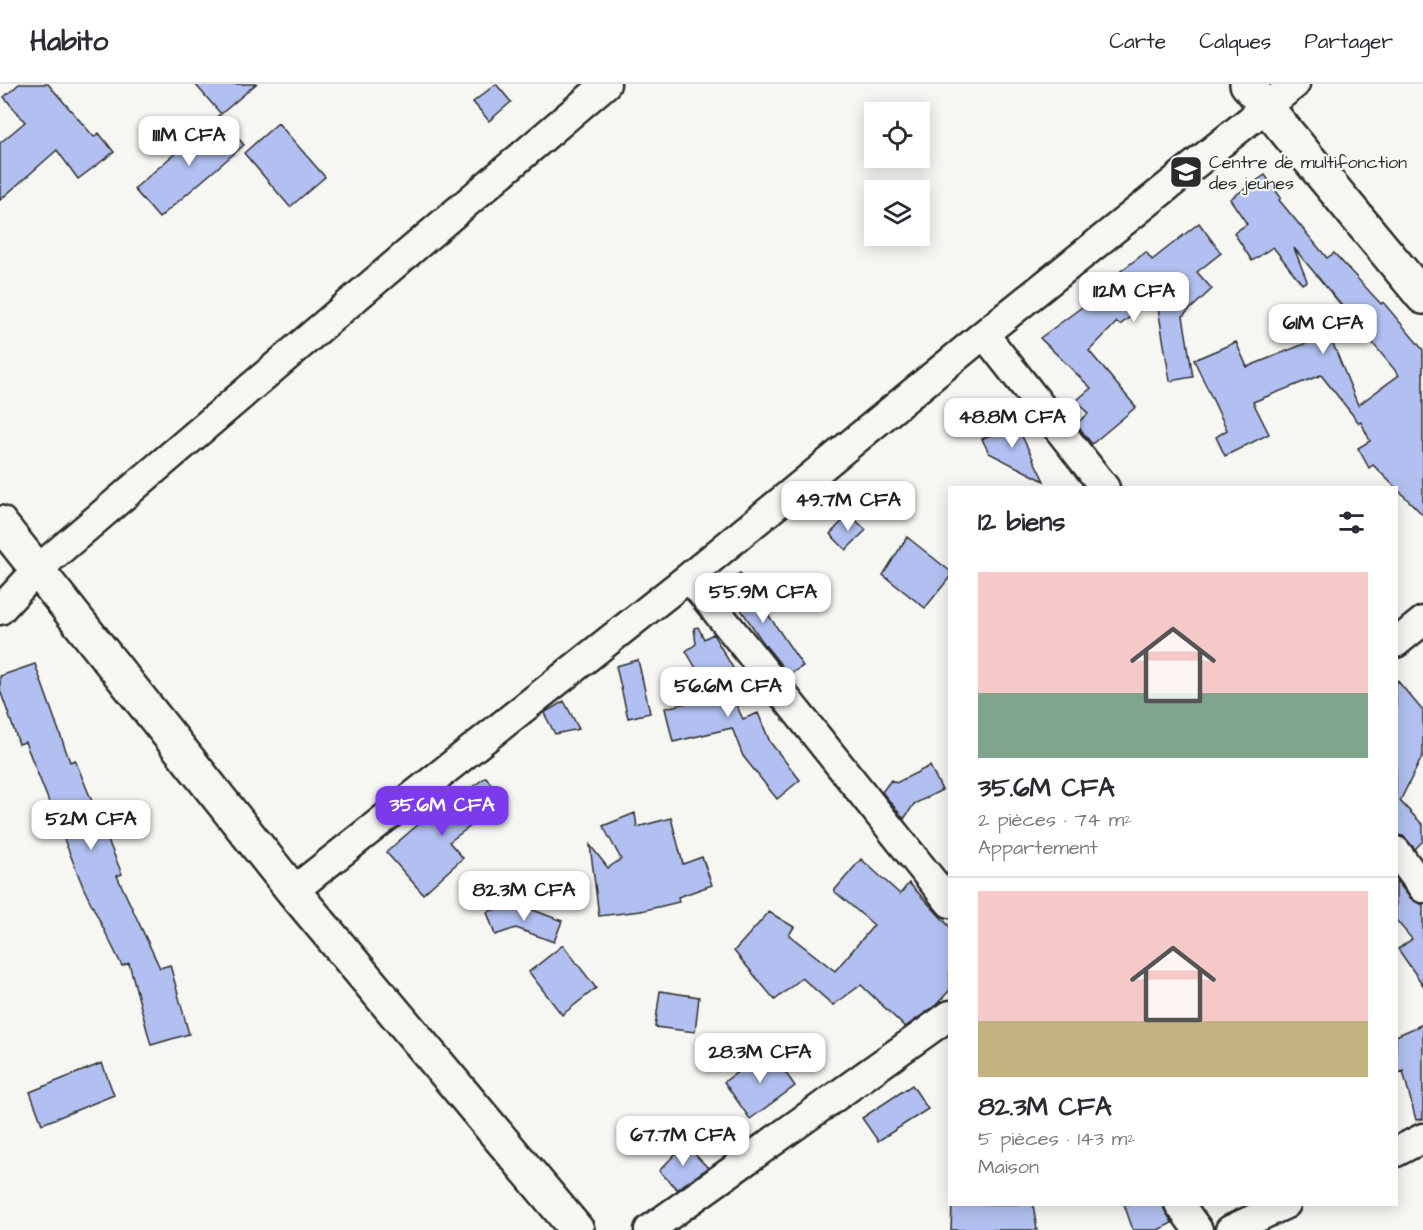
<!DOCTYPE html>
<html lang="fr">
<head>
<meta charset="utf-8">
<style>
	body { margin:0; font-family:"Architects Daughter",sans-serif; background:#f2f2f3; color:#2b2b33; height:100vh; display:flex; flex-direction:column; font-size:22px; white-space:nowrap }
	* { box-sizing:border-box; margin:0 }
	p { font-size:20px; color:#7c7c81 }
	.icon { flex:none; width:33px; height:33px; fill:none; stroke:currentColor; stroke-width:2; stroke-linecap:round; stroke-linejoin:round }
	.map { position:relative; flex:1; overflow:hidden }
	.details { position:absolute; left:948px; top:402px; width:450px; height:720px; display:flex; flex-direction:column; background:#fff; border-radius:0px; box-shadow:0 3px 15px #0003 }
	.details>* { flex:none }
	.controls { position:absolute; left:864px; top:18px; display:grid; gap:12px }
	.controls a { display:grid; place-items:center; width:66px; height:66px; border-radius:0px; background:#fff; box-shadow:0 3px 15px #0003; font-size:30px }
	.price { position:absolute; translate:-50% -51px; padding:0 14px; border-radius:12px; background:#fff; color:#222; font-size:20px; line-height:39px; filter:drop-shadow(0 2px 3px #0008) }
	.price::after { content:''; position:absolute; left:50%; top:36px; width:18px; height:14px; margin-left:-9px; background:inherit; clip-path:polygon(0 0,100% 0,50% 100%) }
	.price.selected { background:#7c3aed; color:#fff }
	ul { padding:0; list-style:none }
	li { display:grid; align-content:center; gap:12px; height:318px; padding:0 30px }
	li+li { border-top:2px solid #e1e1e2 }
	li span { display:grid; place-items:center; height:186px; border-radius:0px; color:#555 }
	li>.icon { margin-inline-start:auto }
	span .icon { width:108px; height:108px; fill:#fffc; stroke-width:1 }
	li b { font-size:26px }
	h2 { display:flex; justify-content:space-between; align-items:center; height:72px; padding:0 30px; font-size:26px }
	header { display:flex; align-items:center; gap:36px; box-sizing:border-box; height:84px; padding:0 30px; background:#fff; border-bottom:2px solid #e1e1e2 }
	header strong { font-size:28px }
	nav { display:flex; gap:33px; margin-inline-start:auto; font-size:21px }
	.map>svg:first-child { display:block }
</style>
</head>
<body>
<header>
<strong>Habito</strong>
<nav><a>Carte</a><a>Calques</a><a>Partager</a></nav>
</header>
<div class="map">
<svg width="1423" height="1146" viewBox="0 0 1423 1146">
	<rect width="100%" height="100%" fill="#f6f6f2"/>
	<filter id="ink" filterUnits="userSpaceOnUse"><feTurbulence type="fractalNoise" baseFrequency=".0167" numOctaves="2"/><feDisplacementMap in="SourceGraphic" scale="12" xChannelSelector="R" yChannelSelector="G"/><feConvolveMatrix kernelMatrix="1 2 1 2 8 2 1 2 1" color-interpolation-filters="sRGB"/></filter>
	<g filter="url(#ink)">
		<path fill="#b1c0f0" stroke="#2b2b2b" stroke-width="1.5" d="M19,0h29l46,53 5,-4 15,19 -36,27 -21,-29 -57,50v-57l25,-21 -21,-25z
			M195,0h61l-35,30z
			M496,0l15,18 -22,19 -16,-19z
			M219,31l25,30 -85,73 -25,-29z
			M278,39l47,54 -35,30 -46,-54z
			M1265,91l16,23 -2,2 48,58 7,-5 47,51 2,-2 40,48v165l-50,-50 -4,3 -11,-20 12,-7 -9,-19 -2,1 -38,-48 -68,27 16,32 -44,22 -9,-19 11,-7 -33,-70 42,-18 11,25 82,-33 29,71 41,-30 -105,-127 13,33 -5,3 -29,-37 -21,14 -18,-28 13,-9 -17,-25z
			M1199,139l22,30 -24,19 15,17 -29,27 10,61 -23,4 -14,-85 -36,29 -3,-3 -28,29 47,56 -44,37 -16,-20 12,-10 -11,-14 14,-12 -51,-50 57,-42 -2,-2 15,-12 -1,-2 37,-28 6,8z
			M1015,338l29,59 -55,-28 -7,-14z
			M849,430l17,16 -20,20 -16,-16z
			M907,453l43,34v6l-25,31 -42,-33z
			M740,489l63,93 -14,9 -27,-34 -38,-57z
			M698,543l6,12 9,-5 20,34 -11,7 21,44 15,-6 12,29 30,38 -23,19 -34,-43 -11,-28 -59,14 -8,-34 39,-9 -3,-22 -15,-26 10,-7 -2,-16z
			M638,576l12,53 -22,5 -12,-52z
			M35,580l35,98 5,-2 47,114 -5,2 43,92 10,-3 19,69 -38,11 -22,-82 -7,3 -38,-77 -59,-147 -6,2 -19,-54v-14z
			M1396,595l27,32v44l-23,46 23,24v16l-8,8 -12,-13 -7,-1z
			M564,617l15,28 -24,5 -11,-21z
			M930,682l12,24 -28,14 -10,15 -22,-27 9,-12 5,3z
			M486,693l17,25 -54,40 14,16 -40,36 -37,-42 41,-35 2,2z
			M635,729l2,14 34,-9 12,46 19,-7 10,28 -34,12 1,5 -38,9 -42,5 -9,-71 18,23 13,-9 -18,-33z
			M861,775l39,35 9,-11 41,44v63l-14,15 -31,22 -44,-42 -28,20 -31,-27 -27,22 -41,-49 35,-39 25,15 -5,8 46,36 39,-46 -40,-34z
			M1396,796l14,18 13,7v80l-25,-36 14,-10 -16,-19z
			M515,819l47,18 -8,21 -38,-14 -21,7 -8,-23z
			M563,861l33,43 -34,27 -33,-43z
			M660,907l39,6 -4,35 -40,-5z
			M1423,940v95l-7,1 -13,-49 -7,3v-38z
			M769,965l26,37 -45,33 -26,-37z
			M102,979l12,32 -72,29 -12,-32z
			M912,1001l16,24 -50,32 -16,-23z
			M685,1060l23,24 -31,21 -18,-18z
			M952,1120h81l4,26h-86z
			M1124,1120h39l9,19 -14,7h-25z"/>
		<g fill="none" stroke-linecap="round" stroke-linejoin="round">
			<defs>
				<path id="street" d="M984,250l121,154
					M689,493l261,326
					M0,526l37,-40 569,-486
					M1396,559l27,-22
					M1396,767l27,37
					M293,807l396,-314 295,-243 311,-250
					M1396,1068l27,-14
					M1179,1120l19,26
					M649,1146l301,-215
					M1230,1146l56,-26"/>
				<path id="secondary" d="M1247,0l176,213
					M0,439l293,368 284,339"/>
			</defs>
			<use href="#street" stroke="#2b2b2b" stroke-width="33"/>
			<use href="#secondary" stroke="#2b2b2b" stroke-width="38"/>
			<use href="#street" stroke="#f6f6f2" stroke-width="28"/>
			<use href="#secondary" stroke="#f6f6f2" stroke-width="33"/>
		</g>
	</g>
	<defs>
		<symbol id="university-square" viewBox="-11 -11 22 22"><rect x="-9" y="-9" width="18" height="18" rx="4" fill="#2b2b2b" stroke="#f6f6f2"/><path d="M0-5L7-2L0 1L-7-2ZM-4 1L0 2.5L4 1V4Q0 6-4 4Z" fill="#fff"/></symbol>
	</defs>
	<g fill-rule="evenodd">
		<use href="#university-square" x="1167" y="69" width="38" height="38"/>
	</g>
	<g text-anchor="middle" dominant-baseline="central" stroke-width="4.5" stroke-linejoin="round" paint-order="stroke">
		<g font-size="18" fill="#2b2b2b" stroke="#f6f6f2" text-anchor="start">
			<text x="1209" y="78">Centre de multifonction<tspan x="1209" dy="21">des jeunes</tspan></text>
		</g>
	</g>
</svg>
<div class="controls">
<a><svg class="icon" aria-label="locate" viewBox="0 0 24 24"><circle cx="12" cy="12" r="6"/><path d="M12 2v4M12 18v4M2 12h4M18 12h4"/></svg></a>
<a><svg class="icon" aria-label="layers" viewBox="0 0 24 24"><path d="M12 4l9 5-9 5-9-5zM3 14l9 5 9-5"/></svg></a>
</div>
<b class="price" style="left:189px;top:83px">111M CFA</b>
<b class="price" style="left:1134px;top:239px">112M CFA</b>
<b class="price" style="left:1323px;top:271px">61M CFA</b>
<b class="price" style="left:1012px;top:365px">48.8M CFA</b>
<b class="price" style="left:848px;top:448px">49.7M CFA</b>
<b class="price" style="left:763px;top:540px">55.9M CFA</b>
<b class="price" style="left:728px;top:634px">56.6M CFA</b>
<b class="price selected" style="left:442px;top:753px">35.6M CFA</b>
<b class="price" style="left:91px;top:767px">52M CFA</b>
<b class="price" style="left:524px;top:838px">82.3M CFA</b>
<b class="price" style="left:760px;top:1000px">28.3M CFA</b>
<b class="price" style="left:683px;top:1083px">67.7M CFA</b>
<section class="details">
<h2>12 biens<svg class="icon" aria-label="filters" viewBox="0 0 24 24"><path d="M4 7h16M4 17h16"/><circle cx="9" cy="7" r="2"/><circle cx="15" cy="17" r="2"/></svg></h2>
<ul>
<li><span style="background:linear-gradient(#f6c9c9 65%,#7fa58c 0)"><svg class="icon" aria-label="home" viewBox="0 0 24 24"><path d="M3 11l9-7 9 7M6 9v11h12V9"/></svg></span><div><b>35.6M CFA</b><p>2 pièces · 74 m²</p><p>Appartement</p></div></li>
<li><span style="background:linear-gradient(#f6c9c9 70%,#c2b280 0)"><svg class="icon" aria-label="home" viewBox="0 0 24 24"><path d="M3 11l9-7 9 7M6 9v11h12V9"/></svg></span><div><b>82.3M CFA</b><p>5 pièces · 143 m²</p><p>Maison</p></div></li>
</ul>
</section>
</div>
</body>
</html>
